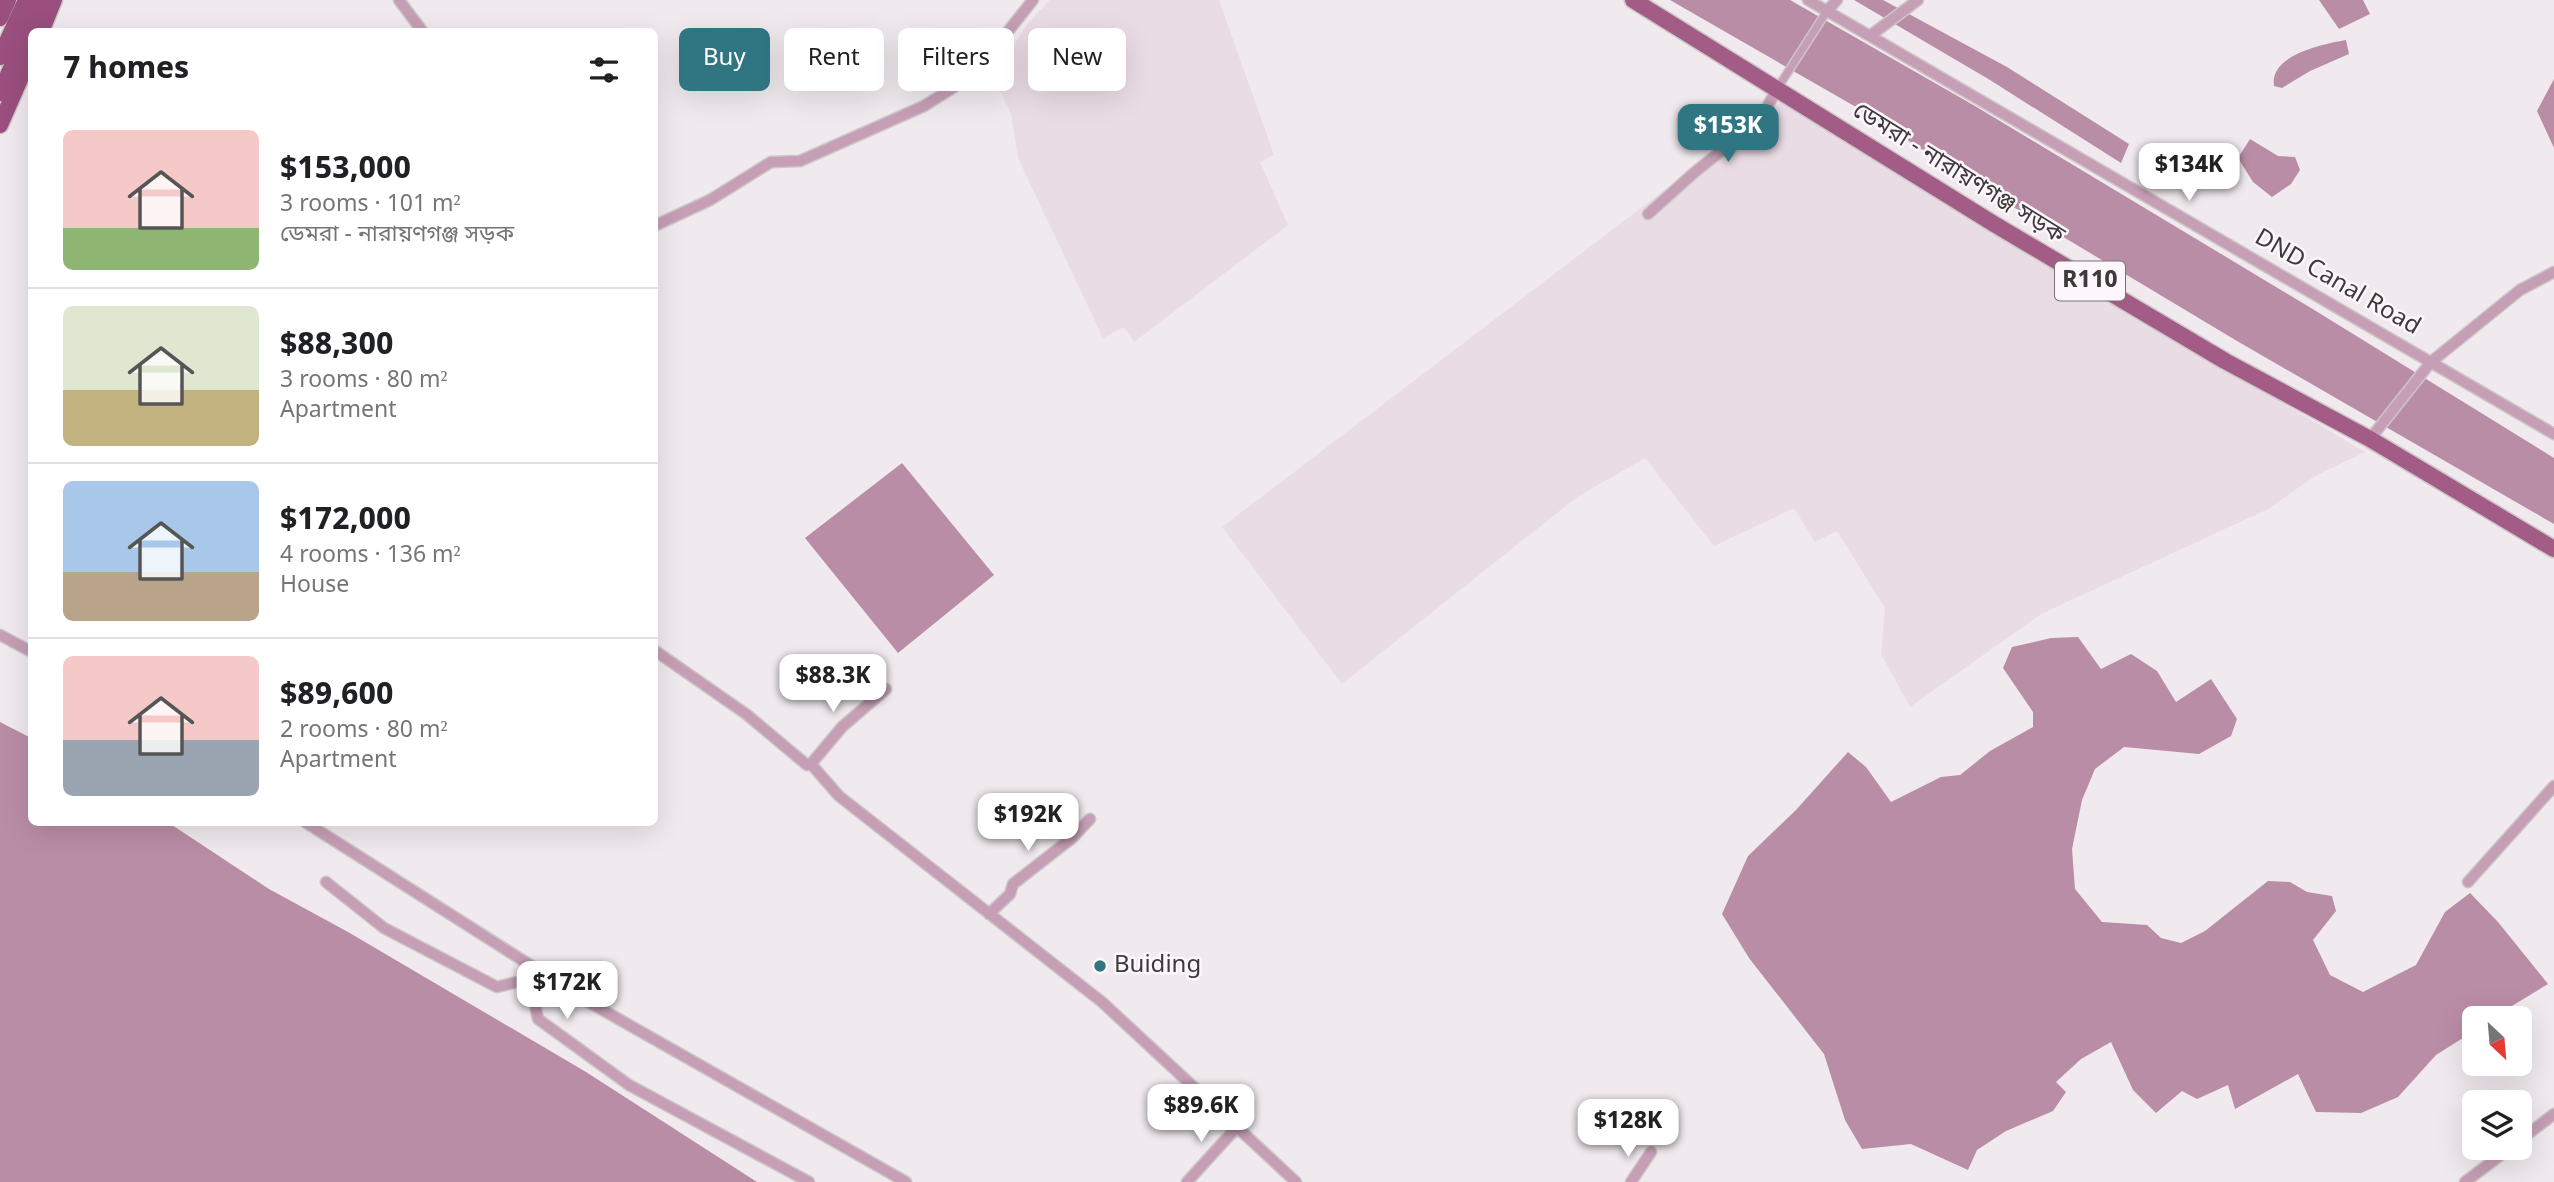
<!DOCTYPE html>
<html lang="en">
<head>
<meta charset="utf-8">
<style>
	body { margin:0; font-family:Georgia,"Noto Sans Bengali",serif; background:#f6f6f6; color:#202124; height:100vh; display:flex; flex-direction:column; font-size:26px; white-space:nowrap }
	* { box-sizing:border-box; margin:0 }
	p { font-size:23px; color:#757577 }
	.icon { flex:none; width:38px; height:38px; fill:none; stroke:currentColor; stroke-width:2; stroke-linecap:round; stroke-linejoin:round }
	.map { position:relative; flex:1; overflow:hidden }
	.side { position:absolute; left:28px; top:28px; width:630px; height:798px; display:flex; flex-direction:column; background:#fff; border-radius:10px; box-shadow:0 7px 28px #0002 }
	.side>* { flex:none }
	.hud { position:absolute; left:679px; top:28px; width:665px; height:63px; display:flex; gap:14px }
	.needle { width:46px; rotate:154deg }
	.buttons { position:absolute; left:2462px; top:1006px; display:grid; gap:14px }
	.buttons a { display:grid; place-items:center; width:70px; height:70px; border-radius:10px; background:#fff; box-shadow:0 7px 28px #0002; font-size:35px }
	.price { position:absolute; translate:-50% -60px; padding:0 16px; border-radius:14px; background:#fff; color:#222; font-size:23px; line-height:46px; filter:drop-shadow(0 2px 4px #0008) }
	.price::after { content:''; position:absolute; left:50%; top:42px; width:21px; height:16px; margin-left:-10px; background:inherit; clip-path:polygon(0 0,100% 0,50% 100%) }
	.price.active { background:#2f7582; color:#fff }
	ul { padding:0; list-style:none }
	li { display:flex; align-items:center; gap:21px; height:175px; padding:0 35px }
	li+li { border-top:2px solid #e0e0e0 }
	li span { display:grid; place-items:center; flex:none; width:196px; height:140px; border-radius:10px; color:#555 }
	li>.icon { margin-inline-start:auto }
	span .icon { width:84px; height:84px; fill:#fffc; stroke-width:1 }
	li b { font-size:30px }
	h2 { display:flex; justify-content:space-between; align-items:center; height:84px; padding:0 35px; font-size:30px }
	.pill { padding:0 24px; border-radius:10px; background:#fff; box-shadow:0 7px 28px #0002; font-size:24px; line-height:63px }
	.pill.active { background:#2f7582; color:#fff }
	.map>svg:first-child { display:block }
</style>
</head>
<body>
<div class="map">
<svg width="2554" height="1182" viewBox="0 0 2554 1182">
	<rect width="100%" height="100%" fill="#f0e9ed"/>
	<path fill="#eadce4" d="M1050,0h169l55,155 -14,7 28,63 -154,117 -10,-15 -21,11 -85,-180 -7,-44 -17,-36 33,-54z
		M1784,99l165,104 416,249 -50,24 -47,33 -227,105 -131,93 -29,-53 4,-46 -48,-77 -22,11 -21,-34 -80,38 -69,-88 -68,39 -235,187 -120,-157z"/>
	<path fill="#ba8da6" d="M1670,0h120l185,106 336,202 243,150v66l-317,-183 -242,-145 -139,-89z
		M1854,0h29l124,67 122,77 -8,19 -131,-83z
		M2319,0h44l7,14 -31,15z
		M2346,40l3,14 -39,17 -28,17 -8,-2c-5,-31 49,-42 72,-46z
		M2554,79v69l-17,-37z
		M2250,139l28,17 17,1 5,13 -9,14 -19,13 -19,-15 -15,-24z
		M902,463l92,112 -96,78 -93,-115z
		M2078,637l23,32 30,-15 26,17 19,31 35,-23 26,40 -6,17 -32,18 -75,-7 -29,22 -13,31 -10,49 3,40 27,33 45,3 14,13 20,5 24,-12 63,-50 22,1 17,10 25,4 4,15 -23,29 17,35 33,17 53,-27 29,-53 25,-19 28,29 50,62 -56,34h-18v13l-38,24 -38,42 -37,16 -45,-1 -18,-38 -63,35 -7,-24 -31,14 -15,-8 -26,22 -23,-23 -22,-48 -30,17 -25,23 10,10 -13,19 -47,20 -29,19 -9,20 -57,-26 -49,5 -17,-29 -21,-66 -75,-96 -27,-44 26,-58 48,-46 52,-58 18,15 25,35 50,-25 19,-2 30,-24 43,-24v-15l-30,-44 9,-21 39,-9z
		M0,722l31,16 1,84 137,1 100,66 79,43 238,140 171,110h-757z"/>
	<g fill="none" stroke-linecap="round" stroke-linejoin="round">
		<defs>
			<path id="pedestrian" d="M1777,89l50,-78"/>
			<path id="minor" d="M399,0l24,32
				M1808,0l746,434
				M1827,11l10,-11
				M1871,35l47,-35
				M1648,214l47,-42 65,-52 17,-31
				M654,226l56,-26 61,-38 29,-1 124,-55 49,-31 60,-75
				M2370,439l61,-77 89,-72 34,-18
				M0,635l32,17
				M654,650l92,64 61,51 4,-1 28,32 263,206 194,180
				M811,764l31,-37 44,-38
				M305,822l280,178 321,182
				M326,882l58,46 113,59 24,-6 11,9 6,29 91,66 180,97
				M2468,882l86,-96
				M989,914l21,-20 3,-10 59,-46 18,-19
				M2520,1140l34,-26
				M1187,1182l51,-56
				M1631,1182l20,-30
				M2465,1182l45,-34"/>
			<path id="primary" d="M1633,0l361,224 231,137 145,78 184,110"/>
			<path id="trunk" d="M0,18l8,-18
				M41,32l13,-32
				M0,57l26,-57
				M0,93l41,-93
				M0,125l32,-73"/>
		</defs>
		<use href="#pedestrian" stroke="#ccc6c9" stroke-width="10"/>
		<use href="#minor" stroke="#ccc6c9" stroke-width="13"/>
		<use href="#primary" stroke="#ccc6c9" stroke-width="19"/>
		<use href="#trunk" stroke="#ccc6c9" stroke-width="19"/>
		<use href="#pedestrian" stroke="#c69eb5" stroke-width="7"/>
		<use href="#minor" stroke="#c69eb5" stroke-width="10"/>
		<use href="#primary" stroke="#a25c86" stroke-width="16"/>
		<use href="#trunk" stroke="#9a4f7e" stroke-width="16"/>
	</g>
	<circle fill="#2f7582" stroke="#fdf6fa" stroke-width="2.5" cx="1100" cy="966" r="7"/>
	<g text-anchor="middle" dominant-baseline="central" stroke-width="5" stroke-linejoin="round" paint-order="stroke">
		<rect fill="#fdf6fa" stroke="#777274" stroke-width="2" x="2055" y="261.5" width="70" height="39" rx="5"/>
		<g font-size="23" font-weight="bold" fill="#3d3a3b">
			<text x="2090" y="281">R110</text>
		</g>
		<g font-size="24" fill="#3d3a3b" stroke="#fdf6fa">
			<text transform="translate(1958 174) rotate(32)">ডেমরা - নারায়ণগঞ্জ সড়ক</text>
			<text transform="translate(2337 283) rotate(30)">DND Canal Road</text>
		</g>
		<g font-size="24" fill="#3d3a3b" stroke="#fdf6fa" text-anchor="start">
			<text x="1114" y="966">Buiding</text>
		</g>
	</g>
</svg>
<div class="buttons">
<a><svg class="needle" viewBox="-14 -14 28 28"><path d="M0-13l5 13h-10z" fill="#e53935"/><path d="M0 13l5-13h-10z" fill="#757577"/></svg></a>
<a><svg class="icon" aria-label="layers" viewBox="0 0 24 24"><path d="M12 4l9 5-9 5-9-5zM3 14l9 5 9-5"/></svg></a>
</div>
<b class="price active" style="left:1728px;top:164px">$153K</b>
<b class="price" style="left:2189px;top:203px">$134K</b>
<b class="price" style="left:833px;top:714px">$88.3K</b>
<b class="price" style="left:1028px;top:853px">$192K</b>
<b class="price" style="left:567px;top:1021px">$172K</b>
<b class="price" style="left:1201px;top:1144px">$89.6K</b>
<b class="price" style="left:1628px;top:1159px">$128K</b>
<div class="hud">
<a class="pill active">Buy</a>
<a class="pill">Rent</a>
<a class="pill">Filters</a>
<a class="pill">New</a>
</div>
<section class="side">
<h2>7 homes<svg class="icon" aria-label="filters" viewBox="0 0 24 24"><path d="M4 7h16M4 17h16"/><circle cx="9" cy="7" r="2"/><circle cx="15" cy="17" r="2"/></svg></h2>
<ul>
<li><span style="background:linear-gradient(#f6c9c9 70%,#8fb573 0)"><svg class="icon" aria-label="home" viewBox="0 0 24 24"><path d="M3 11l9-7 9 7M6 9v11h12V9"/></svg></span><div><b>$153,000</b><p>3 rooms · 101 m²</p><p>ডেমরা - নারায়ণগঞ্জ সড়ক</p></div></li>
<li><span style="background:linear-gradient(#dfe7d0 60%,#c2b280 0)"><svg class="icon" aria-label="home" viewBox="0 0 24 24"><path d="M3 11l9-7 9 7M6 9v11h12V9"/></svg></span><div><b>$88,300</b><p>3 rooms · 80 m²</p><p>Apartment</p></div></li>
<li><span style="background:linear-gradient(#a9c7e8 65%,#b9a48a 0)"><svg class="icon" aria-label="home" viewBox="0 0 24 24"><path d="M3 11l9-7 9 7M6 9v11h12V9"/></svg></span><div><b>$172,000</b><p>4 rooms · 136 m²</p><p>House</p></div></li>
<li><span style="background:linear-gradient(#f6c9c9 60%,#9aa5b1 0)"><svg class="icon" aria-label="home" viewBox="0 0 24 24"><path d="M3 11l9-7 9 7M6 9v11h12V9"/></svg></span><div><b>$89,600</b><p>2 rooms · 80 m²</p><p>Apartment</p></div></li>
</ul>
</section>
</div>
</body>
</html>
